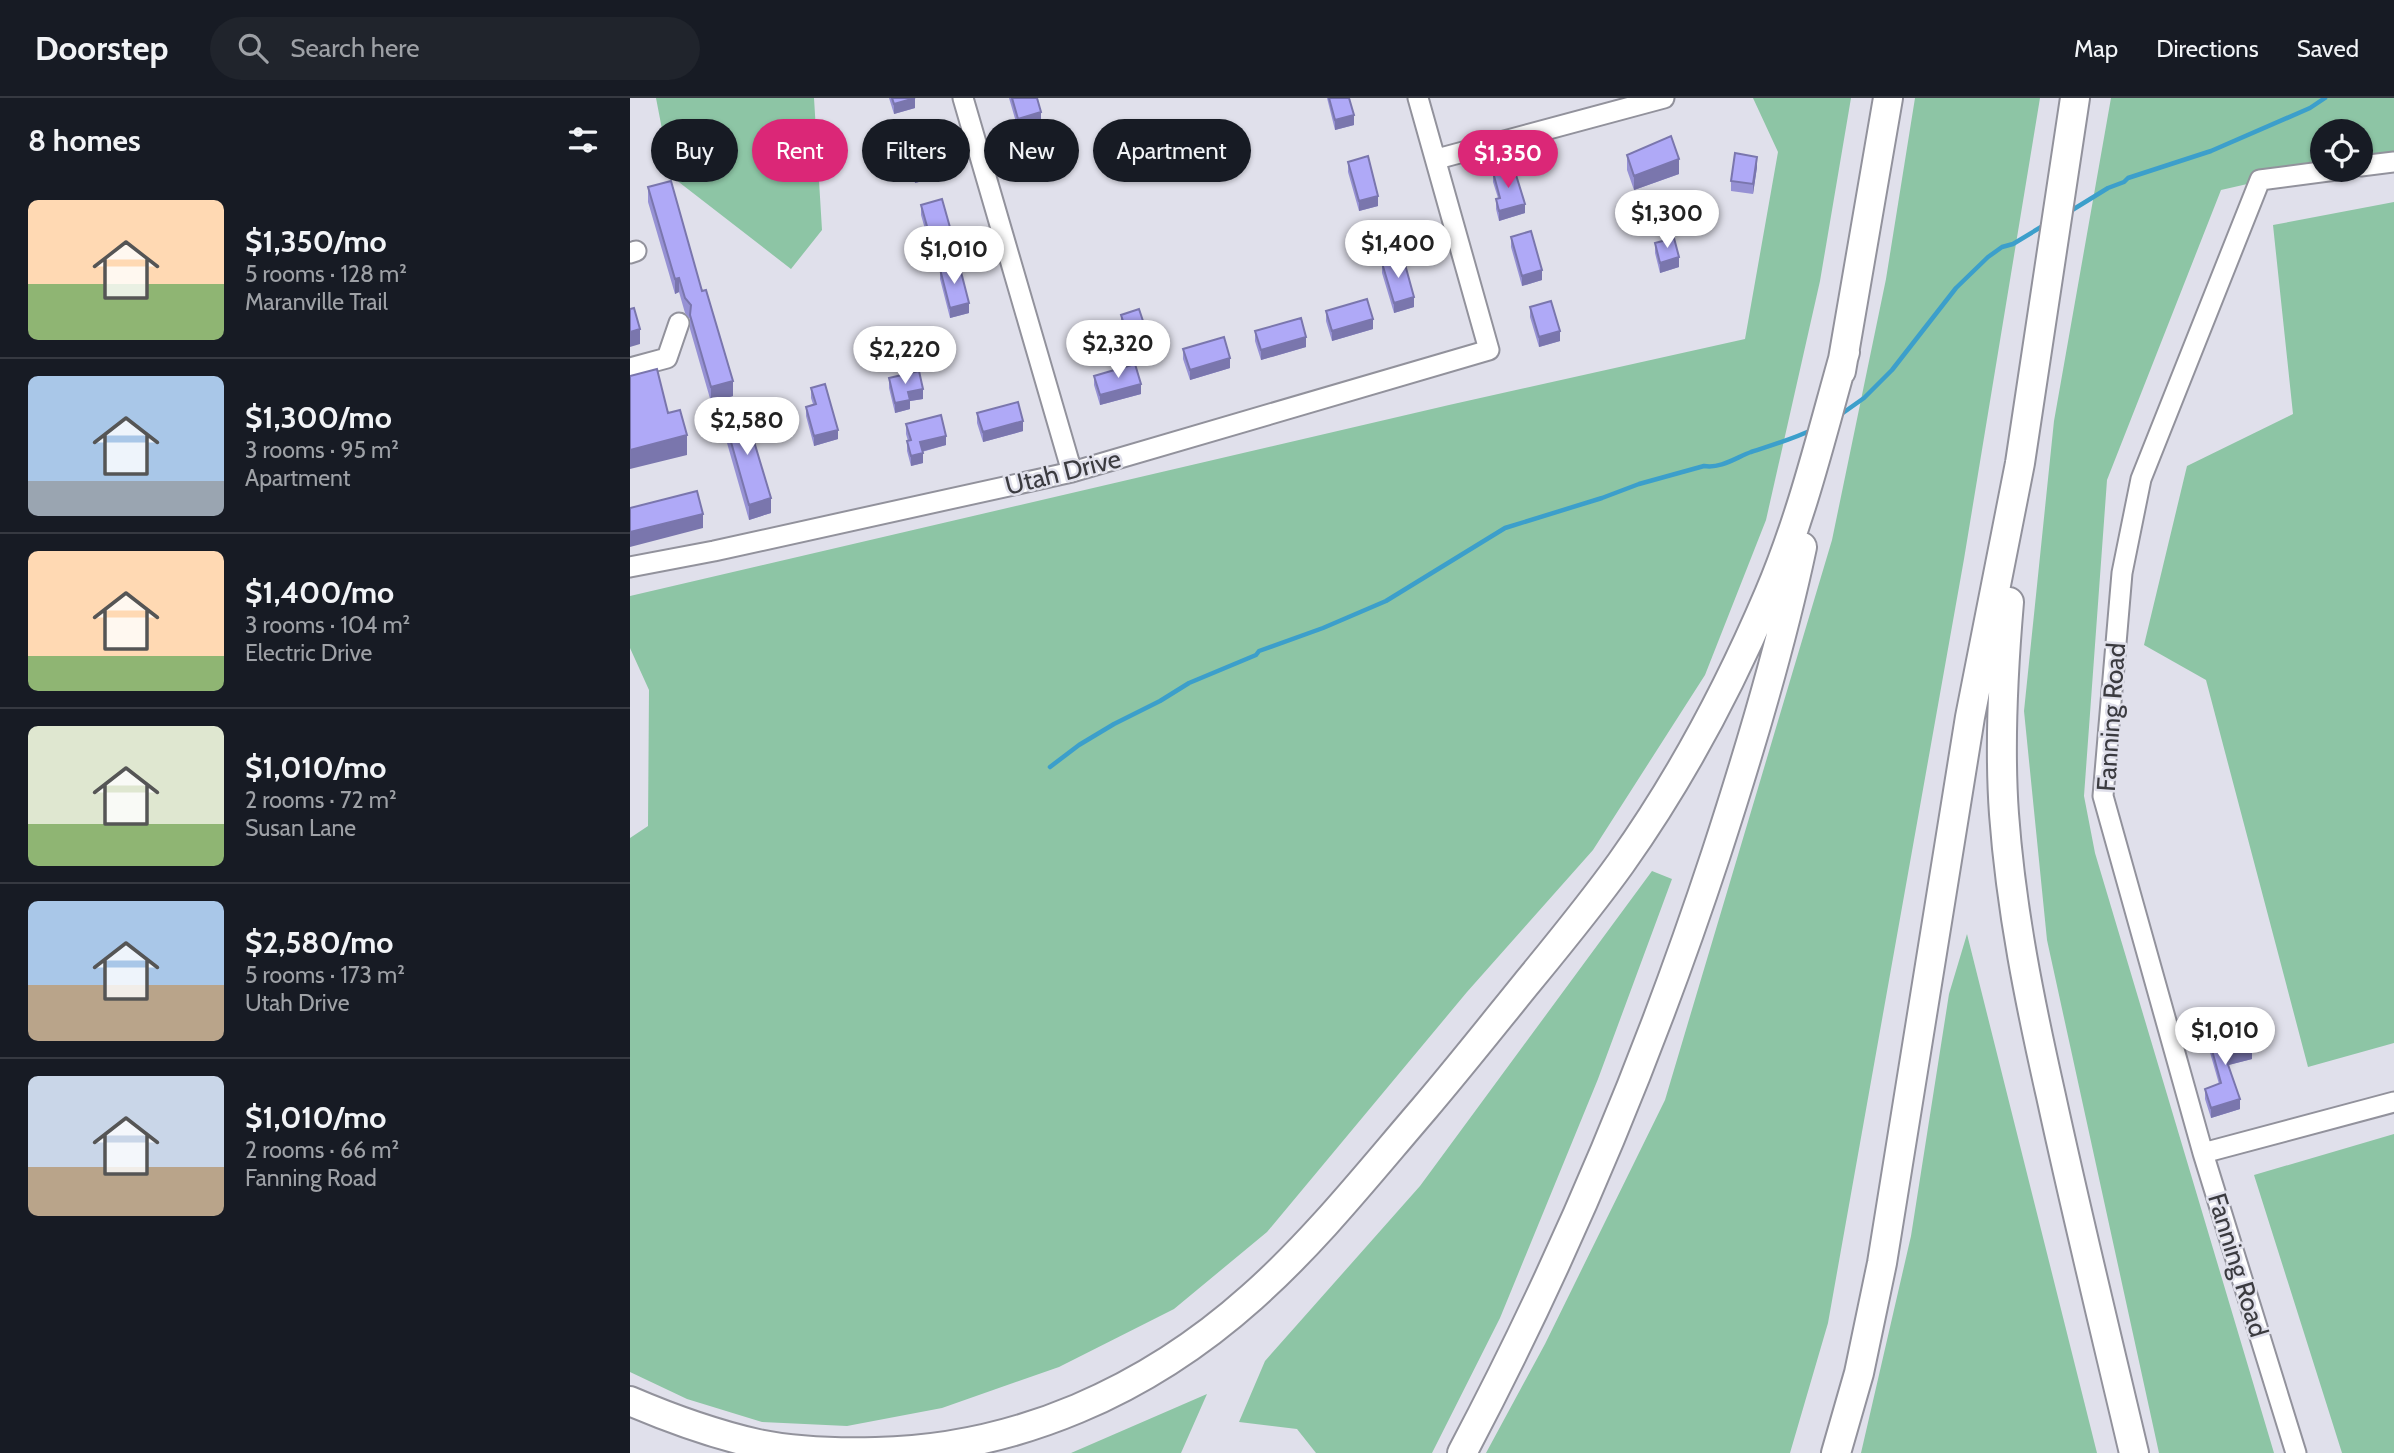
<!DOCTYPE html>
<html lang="en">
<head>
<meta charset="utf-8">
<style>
	body { margin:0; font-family:Cabin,sans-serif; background:#20242c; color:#f1f3f6; height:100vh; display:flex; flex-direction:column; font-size:26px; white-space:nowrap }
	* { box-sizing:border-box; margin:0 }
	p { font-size:23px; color:#9ea1a6 }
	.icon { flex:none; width:38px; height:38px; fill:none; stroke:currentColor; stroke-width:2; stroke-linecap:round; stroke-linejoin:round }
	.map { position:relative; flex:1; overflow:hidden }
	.sheet { display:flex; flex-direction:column; background:#171b24; width:630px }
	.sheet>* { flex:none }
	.banner { position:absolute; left:21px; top:21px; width:665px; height:63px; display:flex; gap:14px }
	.tools { position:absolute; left:1680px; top:21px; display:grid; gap:14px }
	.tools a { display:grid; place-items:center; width:63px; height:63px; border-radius:50%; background:#171b24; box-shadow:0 2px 5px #0004; font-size:35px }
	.price { position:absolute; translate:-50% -60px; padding:0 16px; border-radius:24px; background:#fff; color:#222; font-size:23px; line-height:46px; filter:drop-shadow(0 2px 4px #0008) }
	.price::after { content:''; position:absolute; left:50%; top:42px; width:21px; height:16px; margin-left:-10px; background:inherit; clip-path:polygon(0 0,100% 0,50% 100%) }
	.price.active { background:#db2777; color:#fff }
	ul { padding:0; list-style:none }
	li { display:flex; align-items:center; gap:21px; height:175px; padding:0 28px }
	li+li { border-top:2px solid #363941 }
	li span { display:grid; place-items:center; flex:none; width:196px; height:140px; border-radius:10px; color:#555 }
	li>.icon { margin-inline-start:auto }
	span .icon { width:84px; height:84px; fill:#fffc; stroke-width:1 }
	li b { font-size:30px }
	h2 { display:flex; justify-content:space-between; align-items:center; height:84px; padding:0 28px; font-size:30px }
	.pill { padding:0 24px; border-radius:32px; background:#171b24; box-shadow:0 2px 5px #0004; font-size:24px; line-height:63px }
	.pill.active { background:#db2777; color:#fff }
	header { display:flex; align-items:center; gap:42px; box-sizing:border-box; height:98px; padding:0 35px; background:#171b24; border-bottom:2px solid #363941 }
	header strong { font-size:33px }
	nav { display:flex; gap:38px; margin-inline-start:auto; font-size:24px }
	.search { width:490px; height:63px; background:#20242c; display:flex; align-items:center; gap:18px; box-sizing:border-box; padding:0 24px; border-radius:38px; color:#9ea1a6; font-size:26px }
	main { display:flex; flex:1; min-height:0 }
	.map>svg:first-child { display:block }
</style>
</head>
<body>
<header>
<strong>Doorstep</strong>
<div class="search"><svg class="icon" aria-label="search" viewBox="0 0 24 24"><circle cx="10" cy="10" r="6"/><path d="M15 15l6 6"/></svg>Search here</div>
<nav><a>Map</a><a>Directions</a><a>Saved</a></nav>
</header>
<main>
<section class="sheet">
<h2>8 homes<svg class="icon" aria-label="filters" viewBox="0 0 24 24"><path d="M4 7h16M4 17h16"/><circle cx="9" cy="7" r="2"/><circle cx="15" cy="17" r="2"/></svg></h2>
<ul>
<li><span style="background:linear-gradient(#ffd9b3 60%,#8fb573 0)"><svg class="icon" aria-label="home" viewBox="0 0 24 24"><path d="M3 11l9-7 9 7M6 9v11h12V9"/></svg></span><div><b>$1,350/mo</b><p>5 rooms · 128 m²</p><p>Maranville Trail</p></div></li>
<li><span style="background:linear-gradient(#a9c7e8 75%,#9aa5b1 0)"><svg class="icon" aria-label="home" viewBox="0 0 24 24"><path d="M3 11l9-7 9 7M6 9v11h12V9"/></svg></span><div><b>$1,300/mo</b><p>3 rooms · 95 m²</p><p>Apartment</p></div></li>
<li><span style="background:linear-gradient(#ffd9b3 75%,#8fb573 0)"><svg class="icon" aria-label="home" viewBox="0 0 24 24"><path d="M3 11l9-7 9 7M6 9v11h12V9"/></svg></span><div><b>$1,400/mo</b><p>3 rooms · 104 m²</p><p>Electric Drive</p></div></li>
<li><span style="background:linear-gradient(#dfe7d0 70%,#8fb573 0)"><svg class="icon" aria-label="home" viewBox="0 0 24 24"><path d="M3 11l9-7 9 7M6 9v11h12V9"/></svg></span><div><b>$1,010/mo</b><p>2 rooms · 72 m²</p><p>Susan Lane</p></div></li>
<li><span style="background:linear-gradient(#a9c7e8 60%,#b9a48a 0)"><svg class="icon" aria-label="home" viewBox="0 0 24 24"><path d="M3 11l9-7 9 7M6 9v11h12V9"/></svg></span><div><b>$2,580/mo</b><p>5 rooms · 173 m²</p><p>Utah Drive</p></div></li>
<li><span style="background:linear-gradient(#c9d6e8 65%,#b9a48a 0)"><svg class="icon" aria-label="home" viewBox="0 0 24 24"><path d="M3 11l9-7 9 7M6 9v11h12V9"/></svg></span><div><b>$1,010/mo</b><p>2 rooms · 66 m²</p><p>Fanning Road</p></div></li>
</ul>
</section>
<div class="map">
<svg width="1764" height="1355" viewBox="0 0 1764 1355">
	<rect width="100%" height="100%" fill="#e0e0eb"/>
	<path fill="#8dc5a5" d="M26,0h158l8,132 -31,39 -120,-93z
		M1123,0h98l-31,183 -54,239 -61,155 -112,175 -126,142 -200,240 -93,77 -115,58 -117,41 -95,18 -85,-4 -75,-23 -57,-27v-534l18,-12 1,-136 -19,-42v-52l819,-191 296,-66 33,-187z
		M1285,0h125l-76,461 -136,764 -38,130h-304l59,-109 120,-244 167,-560 54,-261z
		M1481,0h283v54l-33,7v-28h-39v36l-101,23 -114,290 -23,316 11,57 179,600h-115l-112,-513 -23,-229 30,-290z
		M1764,104v841l-86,24 -102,-387 -62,-35 43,-179 106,-52 -20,-189z
		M1022,773l20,8 -74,200 -98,239 -68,135h-116l-19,-24 -58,-7 26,-61 155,-175z
		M1337,836l130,519h-236l50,-217 38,-242z
		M1764,1036v319h-52l-88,-278z
		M577,1296l-26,59h-110z"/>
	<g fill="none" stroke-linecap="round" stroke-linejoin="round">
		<path stroke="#3c9fcb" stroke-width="4.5" d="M1439,114l39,-24 16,-6 4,-4 83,-27 99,-43 15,-10
			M1210,317l24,-17 28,-28 64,-82 32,-31 14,-10 11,-3 33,-20
			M420,669l29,-22 35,-21 46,-23 29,-18 67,-28 3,-4 64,-23 63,-27 119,-73 97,-30 37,-14 65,-18c17,3 33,-9 47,-14 22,-7 42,-13 63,-23"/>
		<defs>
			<path id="minor" d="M333,0l109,374
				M807,61l227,-61
				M1731,68l33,-4
				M0,155l6,-2
				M0,270l37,-10 12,-35
				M0,469l84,-16 358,-79 417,-122 -71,-252
				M1573,1055l191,-51
				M1666,1355l-93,-300 -100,-357 19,-223 19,-94 119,-299 76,-10"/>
			<path id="highway" d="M1211,273l47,-273
				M1379,504c-6,70 -10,142 -5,212 7,96 26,189 47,282 26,120 55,238 83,357
				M0,1303c42,18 84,33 128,43 39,8 79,9 118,8 141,-3 271,-61 376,-155 63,-56 116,-123 171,-187 35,-41 69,-84 103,-126 32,-39 65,-79 95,-121 59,-83 108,-175 148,-269 33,-77 53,-161 76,-242
				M832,1355c101,-191 186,-393 254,-599 33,-101 64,-203 86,-307
				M1206,1355l23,-80 23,-110 88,-546 50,-254 55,-365"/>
		</defs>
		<use href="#minor" stroke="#92929c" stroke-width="23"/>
		<use href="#highway" stroke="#92929c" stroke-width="32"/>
		<use href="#minor" stroke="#fff" stroke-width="19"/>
		<use href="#highway" stroke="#fff" stroke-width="28"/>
	</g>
	<path fill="#9691d4" d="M259,0h26v10l-21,6z
		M379,0h28l4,24 -23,7z
		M697,0h22l5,27 -19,5z
		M269,42l35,38 -19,5 -7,-24 -6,2 -3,-11z
		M997,57l52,19 -45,16 -7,-20z
		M718,64l30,44 -19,5 -11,-39z
		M1127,69l-4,27 -22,-3v-10z
		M863,74l32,41 -26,8 -3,-12v-10l2,-1 -5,-16z
		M18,89l85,209 -22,6 -21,-73v-10l-5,-6 -6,-21 -4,2 -27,-92z
		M291,107l32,43 -21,6 -11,-39z
		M881,139l31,43 -20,6 -11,-39z
		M1025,145l24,24 -19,6 -5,-20z
		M752,165l32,44 -20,6 -12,-40z
		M310,171l29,44 -19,5 -10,-39z
		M900,209l30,34 -21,6 -9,-30z
		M696,213l47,18 -41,12 -6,-20z
		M491,217l24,22 -18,6 -6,-19z
		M625,233l51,16 -45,13 -6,-19z
		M553,251l47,19 -40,12 -7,-21z
		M464,278l47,18 -41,11 -6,-20z
		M259,280l34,21 -13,2v8l-15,4 -6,-25z
		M181,290l27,51 -24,7 -8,-30v-9l7,-3 -2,-6z
		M347,315l46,18 -40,11 -6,-19z
		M93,316l48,99 -22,7 -26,-91z
		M276,326l40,21 -24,7 1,11 -12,3 -4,-15v-10h1l-2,-7z
		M1577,934l45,27 -24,6 12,44 -29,9 -6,-19v-10l14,-5 -12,-42z"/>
	<path fill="#7a76ad" d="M285,0v10l-21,6v-10z
		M411,14v10l-23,7v-10z
		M724,17v10l-19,5v-10z
		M278,51v10l-6,2v-10z
		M1127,59v10l-4,27v-10z
		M1049,61v15l-45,16v-14z
		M304,70v10l-19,5v-10z
		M748,98v10l-19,5v-10z
		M895,106v9l-26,8v-10z
		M323,140v10l-21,6v-10z
		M1049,159v10l-19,6v-10z
		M912,172v10l-20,6v-10z
		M49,180v14l-4,2v-15z
		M784,199v10l-20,6v-10z
		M339,205v10l-19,5v-10z
		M743,221v10l-41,12v-10z
		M515,229v10l-18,6v-10z
		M10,231v15l-10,3v-15z
		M930,233v10l-21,6v-10z
		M676,239v10l-45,13v-10z
		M600,260v10l-40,12v-10z
		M103,283v15l-22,6v-15z
		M511,286v10l-41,11v-10z
		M293,291v10l-13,2v8l-15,4v-10l13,-11z
		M393,323v10l-40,11v-10z
		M208,332v9l-24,7v-10z
		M57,337v20l-57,14v-19z
		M316,338v9l-26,7v-10z
		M293,355v10l-12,3v-10z
		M141,400v15l-22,7v-15z
		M73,416v14l-73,19v-15z
		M1622,951v10l-27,7v-10z
		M1610,1001v10l-29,9v-10z"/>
	<path fill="#afa9f7" stroke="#7a76ad" stroke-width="2" d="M262,0h23l-21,6z
		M382,0h25l4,14 -23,7z
		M699,0h20l5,17 -19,5z
		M294,35l10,35 -19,5 -7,-24 -6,2 -3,-11z
		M1041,38l8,23 -45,17 -7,-21z
		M1105,55l22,4 -4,27 -22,-3z
		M738,58l10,40 -19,5 -11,-39z
		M880,69l2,9 4,-1 9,29 -26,7 -3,-12 4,-1 -7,-26z
		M41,83l31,110 4,-1 27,91 -22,6 -21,-72 1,-10 -6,-7 -6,-20 -4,1 -27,-92z
		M312,101l11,39 -21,6 -11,-39z
		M901,133l11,39 -20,6 -11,-39z
		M1044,140l5,19 -19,6 -5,-20z
		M773,159l11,40 -20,6 -12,-40z
		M329,166l10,39 -19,5 -10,-39z
		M737,201l6,20 -41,12 -6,-20z
		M921,203l9,30 -21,6 -9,-30z
		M4,210l6,21 -10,3v-23z
		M509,211l6,18 -18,6 -6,-18z
		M671,220l5,19 -45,13 -6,-19z
		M594,239l6,21 -40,12 -7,-21z
		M505,266l6,20 -41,11 -6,-19z
		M27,271l11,44 12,-3 7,25 -57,15v-74z
		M289,273l4,18 -15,3 2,8 -15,3 -6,-25z
		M195,286l13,46 -24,6 -8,-29 10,-3 -5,-16z
		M388,304l5,19 -40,11 -6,-19z
		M114,310l27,90 -22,7 -26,-91z
		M311,317l5,21 -26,6 3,11 -12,3 -4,-15 4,-1 -5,-16z
		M67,393l6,23 -73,18v-24z
		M1586,932l4,10 27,-7 5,16 -27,7 15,43 -29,9 -6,-19 16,-6 -14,-51z"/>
	<g text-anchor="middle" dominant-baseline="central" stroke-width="5" stroke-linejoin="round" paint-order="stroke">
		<g font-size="26" fill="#3b3b40" stroke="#e0e0eb">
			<text transform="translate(433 374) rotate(-14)">Utah Drive</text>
			<text transform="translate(1481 619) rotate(-86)">Fanning Road</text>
			<text transform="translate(1608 1167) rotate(73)">Fanning Road</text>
		</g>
	</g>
</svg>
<div class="tools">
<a><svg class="icon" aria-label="locate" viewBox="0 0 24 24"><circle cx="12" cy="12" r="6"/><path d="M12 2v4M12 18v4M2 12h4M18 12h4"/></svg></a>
</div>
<b class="price active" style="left:878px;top:92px">$1,350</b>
<b class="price" style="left:1037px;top:152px">$1,300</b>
<b class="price" style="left:768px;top:182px">$1,400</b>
<b class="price" style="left:324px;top:188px">$1,010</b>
<b class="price" style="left:488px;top:282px">$2,320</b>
<b class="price" style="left:275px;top:288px">$2,220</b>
<b class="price" style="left:117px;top:359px">$2,580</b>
<b class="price" style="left:1595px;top:969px">$1,010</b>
<div class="banner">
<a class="pill">Buy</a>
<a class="pill active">Rent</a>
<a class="pill">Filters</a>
<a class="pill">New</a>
<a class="pill">Apartment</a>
</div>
</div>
</main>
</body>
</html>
